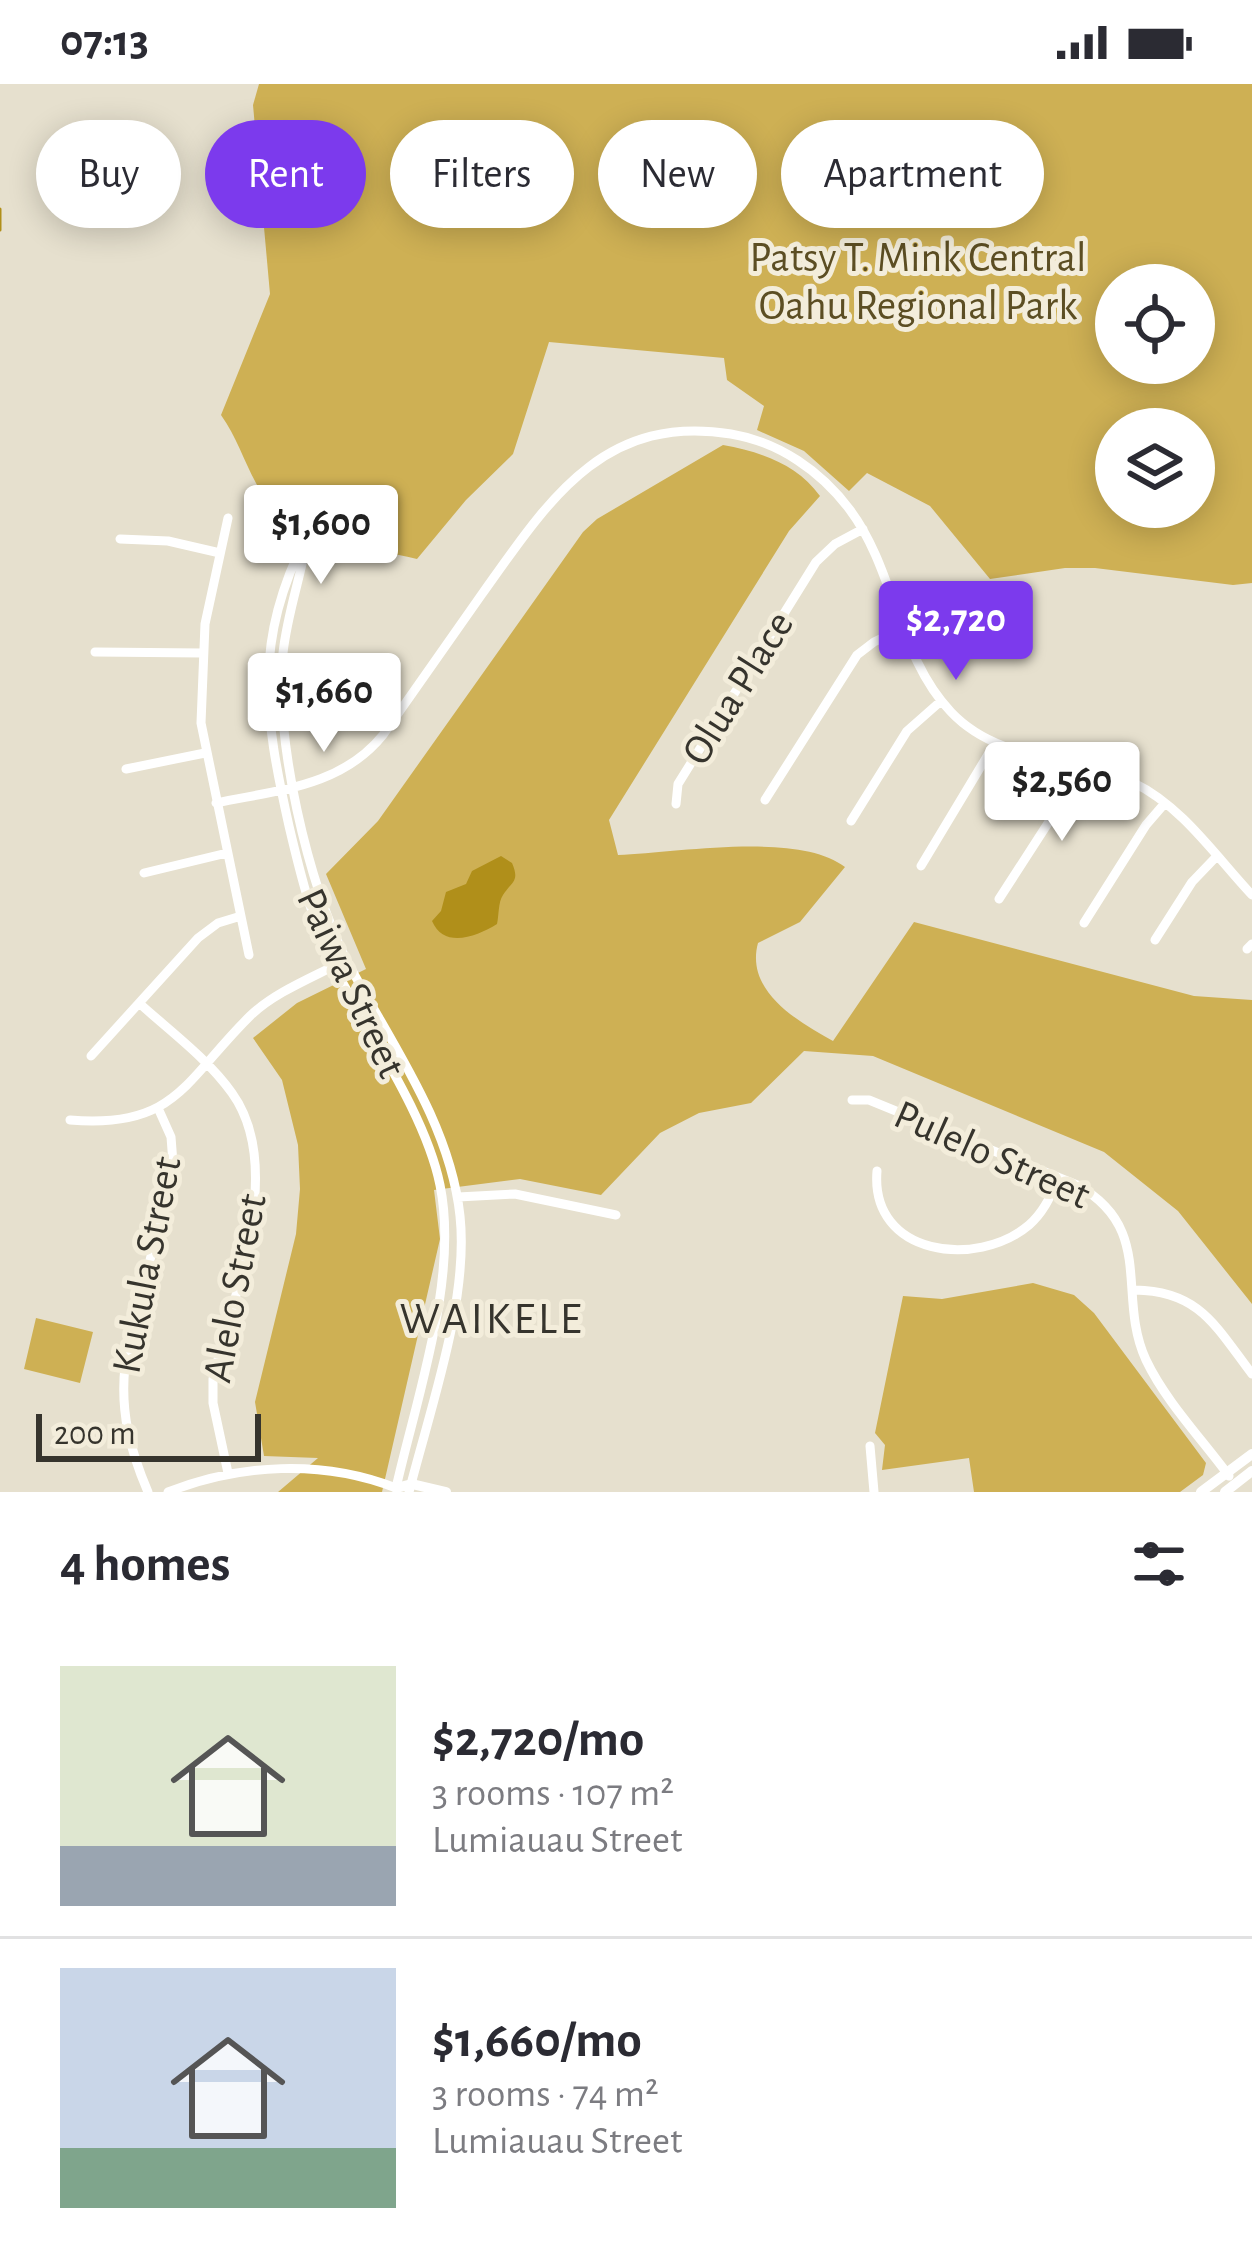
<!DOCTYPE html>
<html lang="en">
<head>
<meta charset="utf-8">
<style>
	body { margin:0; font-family:"Alegreya Sans",sans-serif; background:#f2f2f3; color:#2b2b33; height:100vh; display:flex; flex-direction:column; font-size:45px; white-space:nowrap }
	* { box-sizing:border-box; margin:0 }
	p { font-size:39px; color:#7c7c81 }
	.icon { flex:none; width:66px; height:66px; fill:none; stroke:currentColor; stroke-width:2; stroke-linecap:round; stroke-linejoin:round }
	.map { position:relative; height:1408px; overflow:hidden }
	.sheet { display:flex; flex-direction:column; background:#fff; flex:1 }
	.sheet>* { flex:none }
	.guide { position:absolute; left:36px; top:36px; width:1182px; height:108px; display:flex; gap:24px }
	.controls { position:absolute; left:1095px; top:180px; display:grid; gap:24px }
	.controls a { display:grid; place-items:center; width:120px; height:120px; border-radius:50%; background:#fff; box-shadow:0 6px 30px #0003; font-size:60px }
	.scale { position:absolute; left:36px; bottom:30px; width:225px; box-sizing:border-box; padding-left:12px; border:6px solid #36342d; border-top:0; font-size:33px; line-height:42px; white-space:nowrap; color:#36342d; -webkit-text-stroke:9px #f3eddb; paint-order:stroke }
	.price { position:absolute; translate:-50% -102px; padding:0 27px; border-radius:12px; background:#fff; color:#222; font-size:39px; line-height:78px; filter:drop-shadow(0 3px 6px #0008) }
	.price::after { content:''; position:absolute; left:50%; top:72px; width:36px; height:27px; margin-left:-18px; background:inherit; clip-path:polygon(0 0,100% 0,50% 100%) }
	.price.on { background:#7c3aed; color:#fff }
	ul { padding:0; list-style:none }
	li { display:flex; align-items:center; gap:36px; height:300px; padding:0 60px }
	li+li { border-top:3px solid #e1e1e2 }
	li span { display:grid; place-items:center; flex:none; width:336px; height:240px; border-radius:0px; color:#555 }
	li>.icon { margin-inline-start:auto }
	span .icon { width:144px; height:144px; fill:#fffc; stroke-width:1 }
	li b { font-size:51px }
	h2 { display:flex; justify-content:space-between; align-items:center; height:144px; padding:0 60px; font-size:51px }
	.chip { padding:0 42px; border-radius:54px; background:#fff; box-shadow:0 6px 30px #0003; font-size:42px; line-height:108px }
	.chip.on { background:#7c3aed; color:#fff }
	.status { display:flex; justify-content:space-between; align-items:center; height:84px; padding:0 60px; background:#fff; direction:ltr }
	.status svg { height:33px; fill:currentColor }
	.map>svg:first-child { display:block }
</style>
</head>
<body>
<div class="status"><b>07:13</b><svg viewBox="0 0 49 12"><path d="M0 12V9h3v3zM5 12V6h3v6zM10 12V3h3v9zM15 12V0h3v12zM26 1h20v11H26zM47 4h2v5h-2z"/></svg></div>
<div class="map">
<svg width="1252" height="1408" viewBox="0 0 1252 1408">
	<rect width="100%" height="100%" fill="#e6e0ce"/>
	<path fill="#ceb054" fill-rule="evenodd" d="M259,0h993v499l-19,2 -138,-17h-30l-75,11 -60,-73 -63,-33 -18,18 -45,-40 -47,-21 7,-24 -37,-26 -3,-22 -175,-16 -36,112 -47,46 -49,59c-57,-14 -125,-12 -157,-69 -15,-25 -22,-51 -39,-75l49,-121 -17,-189zM1116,201h78v78h-78zM1116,345h78v78h-78z
		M723,361c38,7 74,19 97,51l-31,35 -180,289 9,35c58,-2 181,-24 227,12l-45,55 -42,21c-13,48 39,78 75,98l81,-119 280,74 58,4v304l-74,-93 -74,-59 -231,-96 -69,-5 -53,52 -52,10 -39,20 -59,62 -81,-16 -86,11 6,49 -58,253h-104l40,-34 -54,-2 -9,-54 41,-168 4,-45 -2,-44 -16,-65 -29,-42 44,-35 69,-34 -40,-95 52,-53 205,-289 14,-13z
		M1033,1199l41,12 20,18 112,150 -3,12 -23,17h-206l-5,-34 -87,12 3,-25 -10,-12 28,-137 39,3z
		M36,1234l57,14 -13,51 -56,-14z"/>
	<path fill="#b08f1a" d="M501,772l11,7c8,19 0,18 -9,32 -5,7 -4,21 -6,29 -21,13 -53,25 -65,-3l9,-10 5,-19 20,-8 6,-13z"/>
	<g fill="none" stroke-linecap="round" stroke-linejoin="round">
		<path stroke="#b08f1a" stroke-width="3" d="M0,125v21"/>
		<path stroke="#fff" stroke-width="9" d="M228,434l-23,106 -4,99 48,232
			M120,455l48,2 52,12
			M306,462c-7,36 -19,70 -23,107 -10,81 26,235 64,308 43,81 103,162 113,255 9,84 -30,193 -51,276
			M95,568l107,1
			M126,685l79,-16
			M765,716l92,-145 17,-13 31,-15
			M216,719c61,-13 125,-16 167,-68 33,-47 66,-94 99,-141 65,-91 120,-181 249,-160 48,8 90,37 119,76 45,60 48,147 101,202 48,51 123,44 183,71 48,23 83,75 118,112
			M676,720l2,-20 138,-222 19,-18 28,-15
			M851,737l56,-90 34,-30
			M921,782l74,-123
			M144,789l83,-20
			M999,815l62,-96 11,-38
			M1084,839l62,-98 19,-22
			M1155,856l37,-58 24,-25
			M1247,865l5,-5
			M139,919c31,28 69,56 93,90 54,75 1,203 -19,286v24l15,70
			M91,972l107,-118 20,-15 23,-7
			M852,1016h17l208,85c79,44 39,110 69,175 20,42 56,79 83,116
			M70,1036c106,9 115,-40 180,-104 24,-23 59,-37 88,-52
			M877,1087c-7,85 100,98 152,54 15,-13 22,-30 30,-47
			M458,1113l57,-3 101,21
			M1135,1206c65,1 81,37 117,84
			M870,1362l4,46
			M148,1408c-18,-42 -28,-80 -23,-126l48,-203 -2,-26 -13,-29
			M168,1408c72,-28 154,-33 228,-4 21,-92 63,-211 44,-303 -14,-69 -70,-150 -103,-213 -24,-46 -36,-95 -48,-146 -25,-112 -36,-184 18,-291"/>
		<path stroke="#fff" stroke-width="10" d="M396,1404l16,-4 34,8
			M1201,1408l51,-38
			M1225,1408l27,-21"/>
	</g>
	<g text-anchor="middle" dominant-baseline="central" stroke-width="10" stroke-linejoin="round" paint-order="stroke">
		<g font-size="42" fill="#5c4e23" stroke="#f3eddb">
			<text x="918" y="174">Patsy T. Mink Central<tspan x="918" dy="48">Oahu Regional Park</tspan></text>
		</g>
		<g font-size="42" fill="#36342d" stroke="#f3eddb">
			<text transform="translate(738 604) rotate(-58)">Olua Place</text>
			<text transform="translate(351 899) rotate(65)">Paiwa Street</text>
			<text transform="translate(992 1071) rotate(24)">Pulelo Street</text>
			<text transform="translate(147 1181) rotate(-79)">Kukula Street</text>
			<text transform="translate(235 1204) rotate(-79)">Alelo Street</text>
		</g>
		<g font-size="45" letter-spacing="3" fill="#36342d" stroke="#f3eddb">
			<text x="492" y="1235">WAIKELE</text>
		</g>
	</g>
</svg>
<div class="controls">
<a><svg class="icon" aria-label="locate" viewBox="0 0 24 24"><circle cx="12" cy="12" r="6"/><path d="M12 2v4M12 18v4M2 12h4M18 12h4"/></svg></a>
<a><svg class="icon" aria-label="layers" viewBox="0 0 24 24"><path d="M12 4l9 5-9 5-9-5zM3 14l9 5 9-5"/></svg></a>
</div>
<div class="scale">200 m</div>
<b class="price" style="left:321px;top:503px">$1,600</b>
<b class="price on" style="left:956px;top:599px">$2,720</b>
<b class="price" style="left:324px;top:671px">$1,660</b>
<b class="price" style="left:1062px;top:760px">$2,560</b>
<div class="guide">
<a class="chip">Buy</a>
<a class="chip on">Rent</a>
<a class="chip">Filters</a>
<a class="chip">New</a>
<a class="chip">Apartment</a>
</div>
</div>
<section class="sheet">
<h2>4 homes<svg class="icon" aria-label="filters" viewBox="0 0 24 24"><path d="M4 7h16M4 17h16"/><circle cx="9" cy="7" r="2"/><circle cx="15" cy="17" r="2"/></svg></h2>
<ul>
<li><span style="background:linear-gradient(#dfe7d0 75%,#9aa5b1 0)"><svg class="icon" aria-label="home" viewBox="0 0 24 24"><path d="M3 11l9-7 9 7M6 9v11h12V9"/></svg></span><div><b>$2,720/mo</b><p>3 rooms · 107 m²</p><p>Lumiauau Street</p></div></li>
<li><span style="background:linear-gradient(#c9d6e8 75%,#7fa58c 0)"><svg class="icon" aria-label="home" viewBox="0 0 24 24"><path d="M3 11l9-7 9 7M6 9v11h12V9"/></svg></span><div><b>$1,660/mo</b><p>3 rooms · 74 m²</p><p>Lumiauau Street</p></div></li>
</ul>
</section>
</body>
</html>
